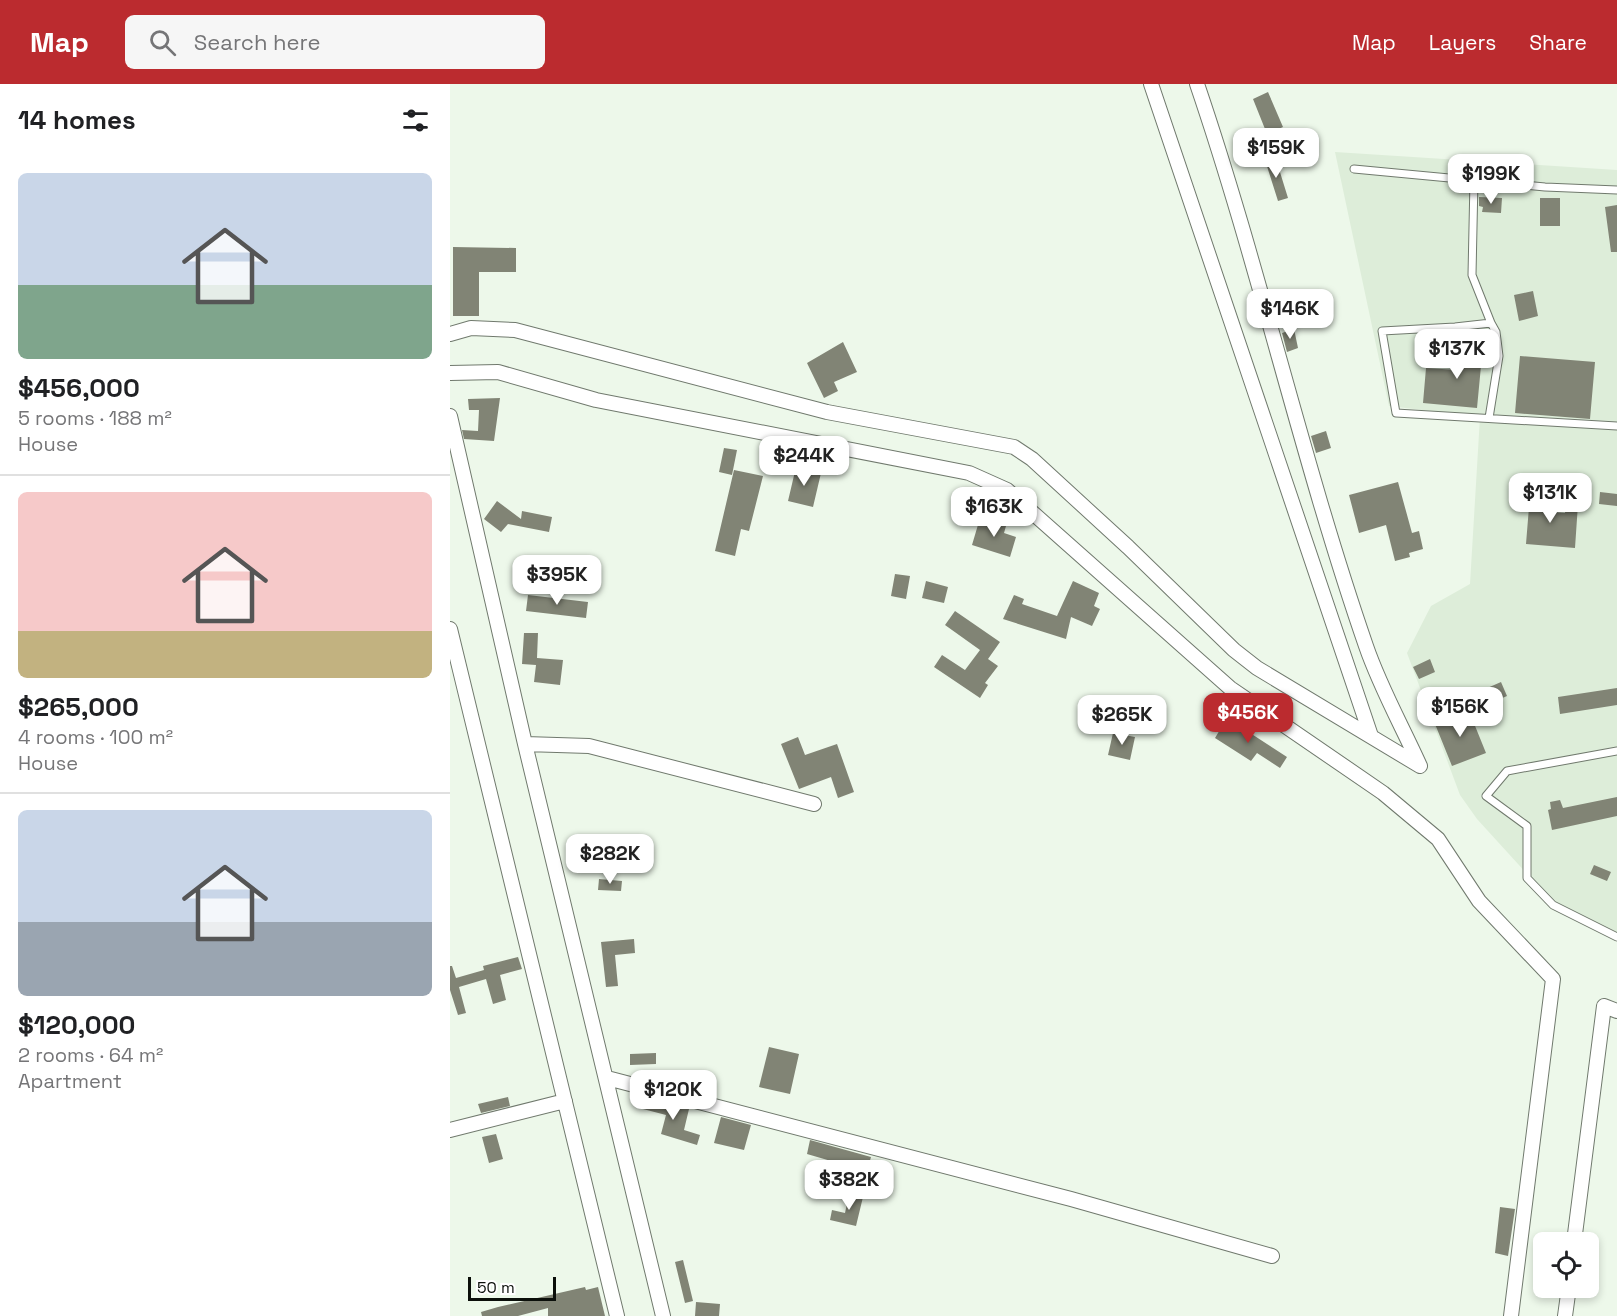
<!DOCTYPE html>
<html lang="en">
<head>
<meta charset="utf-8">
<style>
	body { margin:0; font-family:"Space Grotesk",sans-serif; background:#f6f6f6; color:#202124; height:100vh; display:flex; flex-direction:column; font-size:22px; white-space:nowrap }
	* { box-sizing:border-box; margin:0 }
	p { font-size:20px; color:#757577 }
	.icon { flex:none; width:33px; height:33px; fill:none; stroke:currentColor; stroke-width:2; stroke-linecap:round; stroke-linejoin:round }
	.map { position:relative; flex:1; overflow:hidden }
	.panel { display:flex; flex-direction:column; background:#fff; width:450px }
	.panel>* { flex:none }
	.tools { position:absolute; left:1083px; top:1148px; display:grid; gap:12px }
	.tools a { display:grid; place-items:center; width:66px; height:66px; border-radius:9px; background:#fff; box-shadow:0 3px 9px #0003; font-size:30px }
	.scale { position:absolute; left:18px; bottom:15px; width:88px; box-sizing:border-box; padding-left:6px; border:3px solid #0b0f0a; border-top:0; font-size:16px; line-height:21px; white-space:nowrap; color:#0b0f0a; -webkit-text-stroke:4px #fff; paint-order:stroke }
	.price { position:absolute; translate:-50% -51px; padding:0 14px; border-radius:12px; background:#fff; color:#222; font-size:20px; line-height:39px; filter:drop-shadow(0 2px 3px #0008) }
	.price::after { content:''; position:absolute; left:50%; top:36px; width:18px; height:14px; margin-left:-9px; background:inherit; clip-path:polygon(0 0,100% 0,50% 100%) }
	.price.on { background:#bb2b2f; color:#fff }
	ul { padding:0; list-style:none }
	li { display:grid; align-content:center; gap:12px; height:318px; padding:0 18px }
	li+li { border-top:2px solid #e0e0e0 }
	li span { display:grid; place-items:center; height:186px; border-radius:9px; color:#555 }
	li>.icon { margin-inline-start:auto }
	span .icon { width:108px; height:108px; fill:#fffc; stroke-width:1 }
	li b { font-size:26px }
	h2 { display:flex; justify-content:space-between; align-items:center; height:72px; padding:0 18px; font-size:26px }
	header { display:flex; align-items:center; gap:36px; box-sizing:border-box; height:84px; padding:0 30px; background:#bb2b2f; color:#fff }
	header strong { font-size:28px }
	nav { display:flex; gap:33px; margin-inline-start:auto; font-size:21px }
	.search { width:420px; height:54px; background:#f6f6f6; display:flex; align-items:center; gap:15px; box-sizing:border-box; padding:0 21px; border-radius:9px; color:#757577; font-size:22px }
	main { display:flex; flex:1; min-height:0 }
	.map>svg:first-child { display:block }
</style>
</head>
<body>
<header>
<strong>Map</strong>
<div class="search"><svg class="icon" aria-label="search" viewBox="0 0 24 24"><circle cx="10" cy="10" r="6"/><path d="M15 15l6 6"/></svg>Search here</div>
<nav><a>Map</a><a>Layers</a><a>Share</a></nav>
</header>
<main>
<section class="panel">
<h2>14 homes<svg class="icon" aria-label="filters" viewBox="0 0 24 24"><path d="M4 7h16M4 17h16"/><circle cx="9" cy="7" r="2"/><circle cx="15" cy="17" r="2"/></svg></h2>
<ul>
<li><span style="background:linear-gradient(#c9d6e8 60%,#7fa58c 0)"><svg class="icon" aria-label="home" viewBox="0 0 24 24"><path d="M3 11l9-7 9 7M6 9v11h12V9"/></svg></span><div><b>$456,000</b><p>5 rooms · 188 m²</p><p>House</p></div></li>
<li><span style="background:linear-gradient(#f6c9c9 75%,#c2b280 0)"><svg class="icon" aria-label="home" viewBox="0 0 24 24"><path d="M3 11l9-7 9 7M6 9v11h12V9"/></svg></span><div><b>$265,000</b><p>4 rooms · 100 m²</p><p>House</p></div></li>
<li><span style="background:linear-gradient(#c9d6e8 60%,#9aa5b1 0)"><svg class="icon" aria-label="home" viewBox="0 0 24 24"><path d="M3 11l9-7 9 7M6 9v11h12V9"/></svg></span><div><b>$120,000</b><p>2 rooms · 64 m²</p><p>Apartment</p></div></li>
</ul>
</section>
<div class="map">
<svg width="1167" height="1232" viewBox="0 0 1167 1232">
	<rect width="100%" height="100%" fill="#edf8ea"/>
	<path fill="#ddedd9" d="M885,68l282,18v762l-53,-21 -13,-11 -74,-81 -17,-24 -53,-142 24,-47 39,-22 10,-167 -91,-11z"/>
	<path fill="#818475" d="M818,8l15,35 -16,7 -14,-35z
		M825,72l13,42 -10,3 -13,-41z
		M1029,113l23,1 -1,15 -19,-1 1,-5 -4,-1z
		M1090,114h20v28h-20z
		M1167,121v47h-6l-6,-45z
		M3,163l63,1v24h-37v44h-26z
		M1083,207l5,25 -19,5 -5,-26z
		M844,245l4,19 -11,4 -5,-19z
		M393,258l14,30 -23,10 4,9 -14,7 -17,-35z
		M1008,262h31l-1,20h-7l-4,42 -54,-5 3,-35 32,2z
		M1070,272l75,6 -5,57 -75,-6z
		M50,314l-6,43 -30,-2 -2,-9 16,1 1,-21h-10l-1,-11z
		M876,347l5,17 -15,5 -5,-17z
		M274,364l13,2 -5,25 -13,-3z
		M346,383l25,6 -8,34 -25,-6z
		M284,386l29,6 -14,55 -8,-2 -6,27 -20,-5z
		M948,398l14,51 7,-2 4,18 -14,4 1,4 -15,4 -9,-36 -27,8 -10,-38z
		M1150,408l17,2v12l-18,-2z
		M1072,409l21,4 -2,14 24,2 1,-10 12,1 -3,44 -49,-4 3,-37 -9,-2z
		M47,417l24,18 1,-8 30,6 -3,15 -41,-8 -7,8 -17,-13z
		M530,434l26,8 -2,7 12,4 -6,20 -38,-12z
		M445,490l15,2 -4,23 -15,-3z
		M476,497l22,6 -4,16 -22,-5z
		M623,497l26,12 -5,13 6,3 -8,17 -21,-9 -5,22 -63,-20 11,-24 10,4 -2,5 35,12z
		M78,511l60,7 -2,16 -60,-7z
		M505,527l45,31 -12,17 10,7 -13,17 3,2 -8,13 -46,-31 8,-12 23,15 15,-20 -35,-25z
		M74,549h14l-1,25 26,2 -3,25 -26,-3 2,-17 -14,-1z
		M980,575l5,13 -16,7 -6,-12z
		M1051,598l6,14 -16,7 -6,-14z
		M1167,604v17l-57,9 -2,-17z
		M1019,627l17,42 -34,13 -17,-42z
		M777,634l60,39 -7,11 -23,-15 -6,8 -36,-23z
		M663,649l22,4 -5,23 -22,-5z
		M348,653l7,18 32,-11 17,48 -16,6 -7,-21 -32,12 -18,-45z
		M1167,713v19l-65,14 -4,-20 3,-1 -1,-7 10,-2 3,8z
		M135,760l34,5 -2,13 -34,-5z
		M1144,781l17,7 -4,9 -17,-7z
		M149,795l23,2 -1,10 -23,-1z
		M184,855l1,14 -20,2 3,31 -12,1 -5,-45z
		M68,873l4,12 -22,6 6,25 -13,4 -7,-25 -27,8 7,26 -8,2 -8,-25v-24h2l4,12 28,-8 -1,-4z
		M319,963l30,7 -9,40 -31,-7z
		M206,969v11l-26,1v-11z
		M58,1013l2,9 -29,7 -3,-9z
		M196,1014l43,11 -5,21 16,5 -3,10 -36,-11 5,-19 -23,-6z
		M271,1033l30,8 -7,25 -30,-7z
		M46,1050l7,25 -14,4 -7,-26z
		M360,1056l61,17 -4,14 -19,-5 -3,17 -18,-5 4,-17 -24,-7z
		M399,1110l14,3 -7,29 -26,-6 2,-10 13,3z
		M1050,1123l15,2 -7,47 -13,-3z
		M233,1176l10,41 -8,2 -10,-41z
		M135,1203l1,3 12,-3 7,29h-57v-8l-30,8h-36l-1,-4 17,-5z
		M246,1218l24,2 -1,12h-24z"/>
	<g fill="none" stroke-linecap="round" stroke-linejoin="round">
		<defs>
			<path id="lane" d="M904,85l191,18 72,3
				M1024,96l-2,95 19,48 5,9 3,24 -10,62
				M1041,239l-36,4 -73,4 14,82 221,13
				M1167,667l-110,20 -21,25 41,30v52l26,27 64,32"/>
			<path id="street" d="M701,0l220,652
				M747,0c63,185 105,377 169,562 14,41 36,80 54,120
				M0,250l21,-6 44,2 312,82 187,35 18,12 96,88 106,103 23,18 163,98
				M0,289l48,-1 98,28 373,73 38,17 223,198 153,105 55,46 41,62 74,78 -42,337
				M0,332l75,328 138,572
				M0,545l167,687
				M75,660l64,2 225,58
				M157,994l464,121 201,57
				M0,1046l115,-29
				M1124,1158l30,-236 13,5
				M1115,1232l4,-29"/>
		</defs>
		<use href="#lane" stroke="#70796d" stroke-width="9"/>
		<use href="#street" stroke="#70796d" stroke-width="16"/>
		<use href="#lane" stroke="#fff" stroke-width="7"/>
		<use href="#street" stroke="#fff" stroke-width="14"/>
	</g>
</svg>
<div class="tools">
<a><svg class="icon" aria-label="locate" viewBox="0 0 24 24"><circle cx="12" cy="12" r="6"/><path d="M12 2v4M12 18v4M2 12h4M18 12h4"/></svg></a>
</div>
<div class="scale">50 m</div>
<b class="price" style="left:826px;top:95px">$159K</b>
<b class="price" style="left:1041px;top:121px">$199K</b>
<b class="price" style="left:840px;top:256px">$146K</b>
<b class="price" style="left:1007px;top:296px">$137K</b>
<b class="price" style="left:354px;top:403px">$244K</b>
<b class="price" style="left:1100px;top:440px">$131K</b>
<b class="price" style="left:544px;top:454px">$163K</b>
<b class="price" style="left:107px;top:522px">$395K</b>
<b class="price" style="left:1010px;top:654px">$156K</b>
<b class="price on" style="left:798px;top:660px">$456K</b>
<b class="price" style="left:672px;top:662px">$265K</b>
<b class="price" style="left:160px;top:801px">$282K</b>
<b class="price" style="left:223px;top:1037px">$120K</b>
<b class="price" style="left:399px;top:1127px">$382K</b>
</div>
</main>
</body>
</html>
